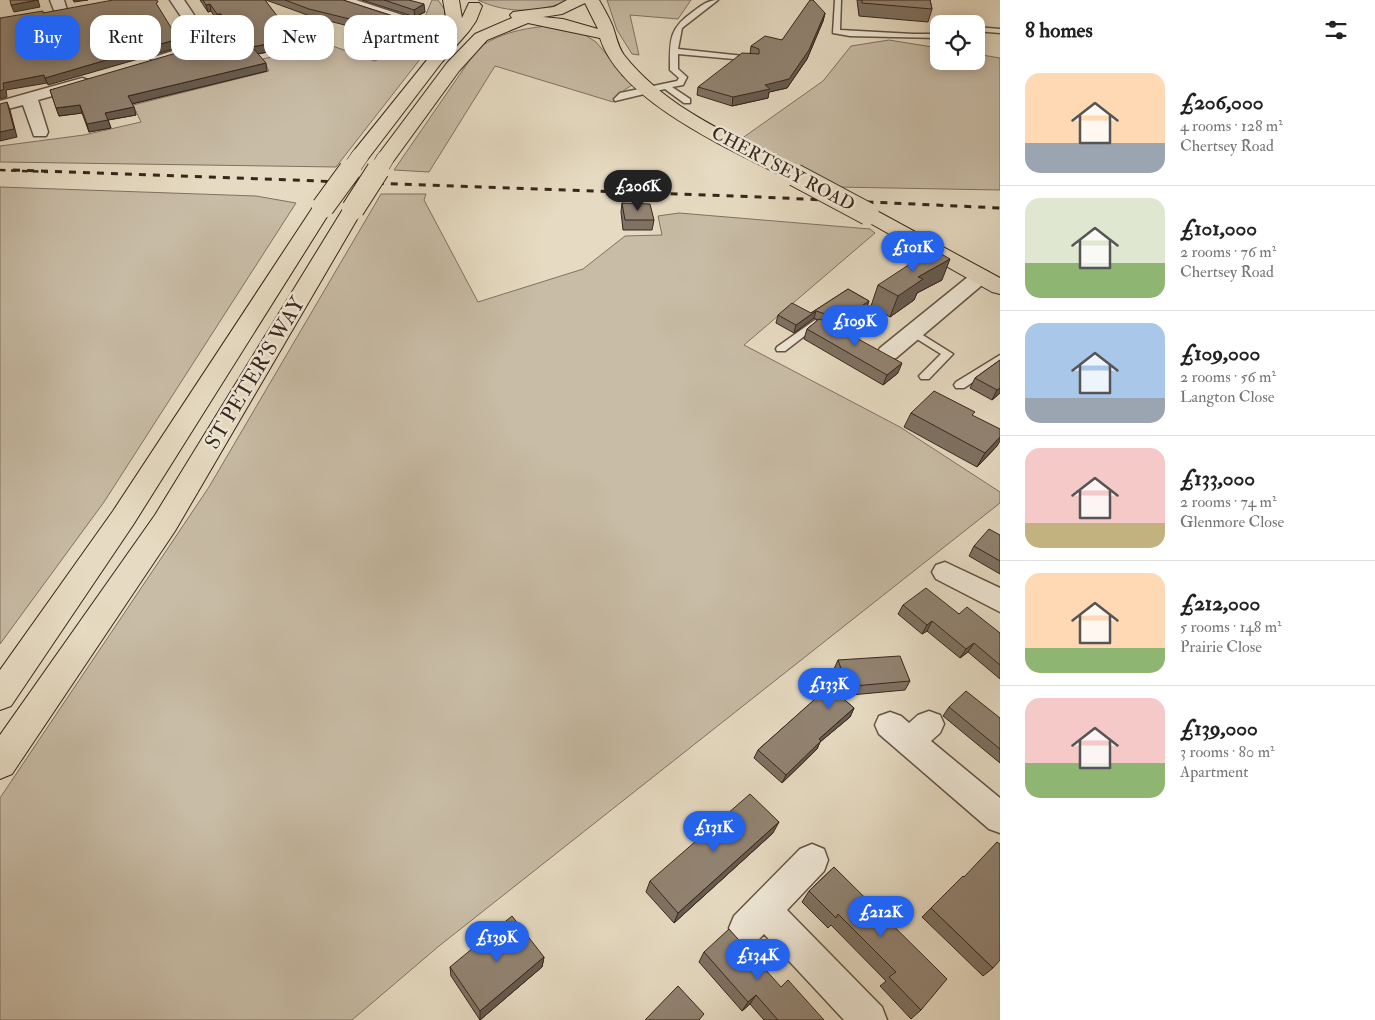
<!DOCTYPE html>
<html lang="en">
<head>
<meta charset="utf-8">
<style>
	body { margin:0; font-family:"IM FELL Double Pica",serif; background:#f6f6f6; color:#222; height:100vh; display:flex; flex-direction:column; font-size:19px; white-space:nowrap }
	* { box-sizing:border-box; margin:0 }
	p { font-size:16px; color:#767676 }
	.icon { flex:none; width:28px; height:28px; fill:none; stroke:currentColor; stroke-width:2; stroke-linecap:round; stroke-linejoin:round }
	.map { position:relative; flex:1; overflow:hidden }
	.drawer { display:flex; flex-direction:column; background:#fff; width:375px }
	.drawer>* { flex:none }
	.top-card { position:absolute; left:15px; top:15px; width:475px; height:45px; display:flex; gap:10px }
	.controls { position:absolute; left:930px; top:15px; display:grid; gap:10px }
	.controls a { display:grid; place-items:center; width:55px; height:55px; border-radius:10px; background:#fff; box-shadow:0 2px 12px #0003; font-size:25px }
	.price { position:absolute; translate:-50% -42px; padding:0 11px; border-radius:18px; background:#2563eb; color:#fff; font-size:16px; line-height:32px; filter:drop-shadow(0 1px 2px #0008) }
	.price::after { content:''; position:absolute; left:50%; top:30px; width:15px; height:11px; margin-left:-8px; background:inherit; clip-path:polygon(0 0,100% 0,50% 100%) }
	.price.current { background:#222; color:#fff }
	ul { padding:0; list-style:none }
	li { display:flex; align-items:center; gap:15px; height:125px; padding:0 25px }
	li+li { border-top:1px solid #e0e0e0 }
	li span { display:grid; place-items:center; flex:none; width:140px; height:100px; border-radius:15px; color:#555 }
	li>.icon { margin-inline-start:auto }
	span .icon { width:60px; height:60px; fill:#fffc; stroke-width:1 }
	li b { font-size:21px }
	h2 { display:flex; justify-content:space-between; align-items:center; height:60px; padding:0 25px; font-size:21px }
	.pill { padding:0 18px; border-radius:15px; background:#fff; box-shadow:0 2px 12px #0003; font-size:18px; line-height:45px }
	.pill.current { background:#2563eb; color:#fff }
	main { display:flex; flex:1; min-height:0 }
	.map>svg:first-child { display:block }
</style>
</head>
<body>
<main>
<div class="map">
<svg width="1000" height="1020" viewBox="0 0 1000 1020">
	<rect width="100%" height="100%" fill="#e6dbc2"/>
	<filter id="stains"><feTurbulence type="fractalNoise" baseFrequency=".004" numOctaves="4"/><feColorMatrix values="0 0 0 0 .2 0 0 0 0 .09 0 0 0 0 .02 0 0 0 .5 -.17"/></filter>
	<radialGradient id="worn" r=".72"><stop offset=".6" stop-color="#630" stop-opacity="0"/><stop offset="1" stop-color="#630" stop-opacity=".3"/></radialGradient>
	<path fill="#c8bca6" stroke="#807162" d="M432,0h6l7,10 -3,21 -106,136 -336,-5v-16l84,-11 57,-13 -8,-17 136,-34 -6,-12 64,-15 48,17 41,-23z
		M478,0h91c-29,13 -62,14 -91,0z
		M607,0h84l-13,19 -48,-4 9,40 -7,-1 -15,-24z
		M553,25l26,6 17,11 36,43 -9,6 -10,11 -118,-36 -66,106 -35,-2 84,-122c26,-17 45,-19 75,-23z
		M889,40l50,8v13h37v-7l24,4v132l-164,-3 -95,-48 82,-58 28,-35z
		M0,187l256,9 40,7 -192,299 -104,142z
		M381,194h45l-2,6 54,102 105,-33 42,-33 37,-1 -4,-19 21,-3 191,16 5,4 -131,112 156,82 100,65v11l-561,443 -87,74h-352v-222l209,-311z"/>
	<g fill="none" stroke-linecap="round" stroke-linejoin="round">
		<defs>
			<path id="lane" d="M718,0l-36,28 -4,21 75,8 4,2 -1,2 -78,-7v15l9,8 -4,8 -11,2 18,12v4h-6l-19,-14 -50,12 -1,-2 6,-6 57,-12 2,-3 -9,-8c0,-29 -2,-41 24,-59 8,-6 14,-11 24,-11z
				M835,0h6l-1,30 73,4h26v4l-89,-2 -17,-3z
				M976,27l24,2v4l-24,-2z
				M815,320l10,5 -1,2h-8l-31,24h-8l-1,-2 1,-2z
				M913,329l40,25 -24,25h-8l-2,-3 22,-22 -32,-20 -1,-2 1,-2z
				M1000,355v9l-36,24h-8l-2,-3 2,-3z"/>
			<path id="street" d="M50,0h14l3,10 -2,3h-10z
				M170,0h14l22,33v7l-14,14 -33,11 -5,-2 -3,-3 3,-3 28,-9 10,-9v-6z
				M335,0h21l77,25 2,3 -2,3h-10l-86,-28z
				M82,78l6,2 2,3 -2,3 -50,14 10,32 -2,4h-12l-11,-31 -23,6v-10z
				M981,270l7,2 3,4 -3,4 -92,78 -8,2 -8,-2 -3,-5 3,-5 94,-76z
				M945,562l55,26v24l-64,-33 -4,-7 4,-7z
				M929,711l11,4 4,9 -4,9 -9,8 69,57v35l-11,-4 -110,-95 -4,-9 4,-9 11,-4 11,4 8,7 9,-8z
				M812,844l12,5 4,11 -4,11 -37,39 95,97 5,13h-43l-80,-86 -6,6 -12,5 -12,-5 -5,-12 5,-12 66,-67z"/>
			<path id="primary" d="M443,0h16l3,18 7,-15h10l3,3 -6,15 -7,10 -27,31 -75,98 -7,2 -7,-2 -2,-4 2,-4 86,-107 -1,-2 9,-21z
				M567,0h32c5,9 10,17 14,27 3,9 5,20 11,28 44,56 116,84 178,116l3,4 -3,4 -7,2 -7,-2c-56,-29 -168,-77 -188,-141l-72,-15 -41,17 -28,31 -67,92 -7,2 -7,-2 -2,-4 2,-4 69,-92 28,-29 37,-16 -2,-3 3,-3 41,-5zM585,3l13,26 -35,-10 -20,-2 19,-3z
				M323,201l7,2 3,4 -200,318 -122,181 -11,4v-40l113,-159 200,-304 3,-4z
				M353,203l7,2 3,4 -188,322 -163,243 -12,5v-44l155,-220 188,-306 3,-4z
				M868,208l7,2 125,68v16l-8,-2 -131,-74 -3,-4 3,-4z"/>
		</defs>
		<use href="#lane" stroke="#645346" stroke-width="3"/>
		<use href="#street" stroke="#645346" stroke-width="3"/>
		<use href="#primary" stroke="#38261d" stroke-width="2"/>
		<use href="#lane" fill="#efe8d7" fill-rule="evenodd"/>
		<use href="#street" fill="#efe8d7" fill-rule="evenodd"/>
		<use href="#primary" fill="#e6dbc2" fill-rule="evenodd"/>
		<path stroke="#38261d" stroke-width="2.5" stroke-dasharray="5.5 5.5" stroke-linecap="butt" d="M0,170l48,2"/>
		<path stroke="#38261d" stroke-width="3" stroke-dasharray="7 7" stroke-linecap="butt" d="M13,170l747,27 240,11"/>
		<defs>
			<path id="primary-bridge-far1" d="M349,172l11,-16
				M377,172l8,-13"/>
			<path id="primary-bridge" d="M795,175l73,39
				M323,207l27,-37
				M353,209l25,-39"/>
		</defs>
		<use href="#primary-bridge-far1" stroke="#38261d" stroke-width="18" stroke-linecap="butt"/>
		<use href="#primary-bridge" stroke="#38261d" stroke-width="24" stroke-linecap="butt"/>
		<use href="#primary-bridge-far1" stroke="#e6dbc2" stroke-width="17"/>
		<use href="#primary-bridge" stroke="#e6dbc2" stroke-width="22"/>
	</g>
	<path fill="#7e7263" stroke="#38261d" d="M200,0h65l32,46 -39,8 9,17 -135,33 4,11 -28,5 3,8 -22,4 -7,-19 -23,3 -9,-26 193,-40 -20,-29 -5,1 -7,-11 -3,1z
		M266,0h77l56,18 1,7 -17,10 -73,-19z
		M362,0h47l16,12 -10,5z
		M857,0h73l2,9 -4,13 -69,-6z
		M825,13l-2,8 -16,38 -20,29 -18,4 -1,6 -36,8 -35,-11 1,-8 52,-33 1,-8 31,-6z
		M622,203l32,17 -2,10h-29l-2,-18z
		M942,280l-25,13 -3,7 -24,17 -19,-11 7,-21z
		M848,289l21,12 -3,8 -24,15 -6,2 -4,-2 4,6 62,43 -15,12 -79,-46 3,-10 11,-9 -4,-2 -20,15 -18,-10 2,-8 33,-2z
		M1000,360v33l-8,7 -22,-12 5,-10z
		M911,413l86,33 -20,21 -73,-40z
		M1000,535v39l-31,-18 5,-10z
		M903,605l56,9 41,19v46l-32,-27 -8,6 -33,-27 -5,3 -24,-20z
		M838,660l72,21 -5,9 -65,6 14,12 -4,9 -30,25 -3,7 -35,34 -28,-25 4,-8 80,-71 -4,-10z
		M949,707l51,11v45l-57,-47z
		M773,833l-99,90 -28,-31 4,-11z
		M834,867l87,143 -10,9 -31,-33 6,-5 -55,-56 -3,3 -26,-26 7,-11z
		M931,908l62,60 -10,8 -61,-59z
		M704,952l77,35 43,33h-60l-14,-16 -8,7 -43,-49z
		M544,957l-2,10 -62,53 -29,-44 -1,-9z"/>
	<path fill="#665c50" stroke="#38261d" d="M38,0l2,7 -26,5 -3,-7z
		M73,0h15l-14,2z
		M210,4l1,7 -3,1 -2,-7z
		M424,4l1,8 -10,5 -1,-7z
		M825,13l-2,8 -16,38 -20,29 -18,4 -1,6 -36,8 1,-9 32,-12z
		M217,14h4l2,7 -5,1z
		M399,18l1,7 -17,10 -1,-8z
		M178,39l2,8 -132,38 -3,-7z
		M295,39l2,7 -50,10 -1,-8z
		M266,63l1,8 -136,33 -3,-8z
		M44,75l3,8 -41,7 1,7 -7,2v-8l3,-8z
		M7,102l3,8 7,27 -17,4v-9z
		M80,105l2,8 -23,3 -3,-8z
		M134,107l2,8 -28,5 3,8 -22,4 -2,-8 18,-11z
		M950,259l-8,21 -25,13 -3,7 -24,17 8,-21 20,-19z
		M869,301l-3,8 -24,15 -6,2 2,-8z
		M816,311l-2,7 -20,15 2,-8z
		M902,363l-4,10 -15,12 4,-10z
		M1000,388v5l-8,7 5,-10z
		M1000,437v4l-3,5 -20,21 8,-14z
		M932,621l-5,10 -5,3 5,-9z
		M974,643l-6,9 -8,6 6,-9z
		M854,708l-4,9 -30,25 -3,7 -35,34 4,-8 33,-36z
		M779,822l-6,11 -99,90 4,-10z
		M544,957l-2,10 -62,53v-9z
		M756,995l-6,9 -8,7 6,-9z"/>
	<path fill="#928473" stroke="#38261d" d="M10,0h28l-27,5z
		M113,0h44l1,2 -2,1 22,36 -133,39 -1,-3 -41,8 1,6 -4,2v-73l43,-7v2z
		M203,0h62l30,39 -49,9 -25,-34h-4l-7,-10 -4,1z
		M285,0h58l56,18 -17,9 -73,-18z
		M384,0h25l15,4 -10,6z
		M810,0h3l12,13 -16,37 -20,29 -24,6 5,4 -37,8 -35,-10 44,-34 17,1v-5l-8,-3 14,-10 17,4z
		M862,0h68l2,9 -70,-6z
		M253,48l13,15 -138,33 6,11 -29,6 3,7 -21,4 -7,-19 -24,3 -6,-18 140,-41 14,9z
		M7,102l7,27 -14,3v-28z
		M622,203l28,1 4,16h-29z
		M933,249l17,10 -32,18 5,2 -25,17 -20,-11z
		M848,289l21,12 -24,16 -7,1 -22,-7 -20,14 -18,-10 14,-12 19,10z
		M819,319l12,4 5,7 24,10 42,23 -15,12 -80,-46z
		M1000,360v28l-3,2 -22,-12z
		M934,391l41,21 -3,3 28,14v8l-15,16 -74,-40z
		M989,529l11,6v26l-26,-15z
		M926,588l33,26 8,-7 33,26v32l-26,-22 -8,6 -34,-28 -5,4 -24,-20z
		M900,656l10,25 -79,7 23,20 -35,31 2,2 -35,34 -28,-25 85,-76 -5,-14z
		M966,691l34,27v31l-51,-42z
		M750,794l29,28 -101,91 -28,-32z
		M997,842l3,2v116l-7,8 -62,-60 32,-32 1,1z
		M834,867l113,112 -26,31 -32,-33 7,-5 -58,-58 -2,4 -27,-27z
		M512,916l32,41 -64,54 -30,-44z
		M729,929l52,58 7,-7 36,40h-46l-22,-25 -8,7 -44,-50z
		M678,986l26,28 -5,6h-54z"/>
	<g text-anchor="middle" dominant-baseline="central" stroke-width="5" stroke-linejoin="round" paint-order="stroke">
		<g font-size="18" fill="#38261d" stroke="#efe8d7">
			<text transform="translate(783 169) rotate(28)">CHERTSEY ROAD</text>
		</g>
		<g font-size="21" fill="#38261d" stroke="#efe8d7">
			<text transform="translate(255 373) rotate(-59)">ST PETER'S WAY</text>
		</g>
	</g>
	<rect width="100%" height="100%" filter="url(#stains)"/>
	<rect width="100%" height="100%" fill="url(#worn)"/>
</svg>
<div class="controls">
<a><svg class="icon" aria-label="locate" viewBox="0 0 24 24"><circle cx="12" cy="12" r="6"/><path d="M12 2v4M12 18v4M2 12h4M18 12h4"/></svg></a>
</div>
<b class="price current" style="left:638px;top:212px">£206K</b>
<b class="price" style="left:913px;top:273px">£101K</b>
<b class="price" style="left:855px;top:347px">£109K</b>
<b class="price" style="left:829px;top:710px">£133K</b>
<b class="price" style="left:714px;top:853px">£131K</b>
<b class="price" style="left:881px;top:938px">£212K</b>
<b class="price" style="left:497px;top:963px">£139K</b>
<b class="price" style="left:758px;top:981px">£134K</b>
<div class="top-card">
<a class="pill current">Buy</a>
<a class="pill">Rent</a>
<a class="pill">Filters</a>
<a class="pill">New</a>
<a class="pill">Apartment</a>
</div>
</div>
<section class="drawer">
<h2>8 homes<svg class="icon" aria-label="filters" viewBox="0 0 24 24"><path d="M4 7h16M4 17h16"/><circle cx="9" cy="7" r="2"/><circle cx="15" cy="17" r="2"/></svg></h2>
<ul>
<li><span style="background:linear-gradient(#ffd9b3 70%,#9aa5b1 0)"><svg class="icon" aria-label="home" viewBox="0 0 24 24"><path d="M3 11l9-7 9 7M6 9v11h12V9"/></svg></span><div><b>£206,000</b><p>4 rooms · 128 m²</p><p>Chertsey Road</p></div></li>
<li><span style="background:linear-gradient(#dfe7d0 65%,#8fb573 0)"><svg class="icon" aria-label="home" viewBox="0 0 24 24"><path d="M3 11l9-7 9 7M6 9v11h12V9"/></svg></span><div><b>£101,000</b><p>2 rooms · 76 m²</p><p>Chertsey Road</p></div></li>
<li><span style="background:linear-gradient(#a9c7e8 75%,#9aa5b1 0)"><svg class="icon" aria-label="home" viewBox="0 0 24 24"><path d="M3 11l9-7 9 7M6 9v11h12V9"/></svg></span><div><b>£109,000</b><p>2 rooms · 56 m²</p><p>Langton Close</p></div></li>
<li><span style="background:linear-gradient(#f6c9c9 75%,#c2b280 0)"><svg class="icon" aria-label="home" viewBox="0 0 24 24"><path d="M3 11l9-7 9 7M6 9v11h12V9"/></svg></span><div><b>£133,000</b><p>2 rooms · 74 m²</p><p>Glenmore Close</p></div></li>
<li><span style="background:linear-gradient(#ffd9b3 75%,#8fb573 0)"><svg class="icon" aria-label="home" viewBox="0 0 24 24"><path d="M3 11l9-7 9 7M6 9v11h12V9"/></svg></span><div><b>£212,000</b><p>5 rooms · 148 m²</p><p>Prairie Close</p></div></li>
<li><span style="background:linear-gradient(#f6c9c9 65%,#8fb573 0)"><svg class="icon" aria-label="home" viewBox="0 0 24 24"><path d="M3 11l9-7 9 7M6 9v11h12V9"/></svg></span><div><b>£139,000</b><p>3 rooms · 80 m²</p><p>Apartment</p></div></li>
</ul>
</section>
</main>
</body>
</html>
